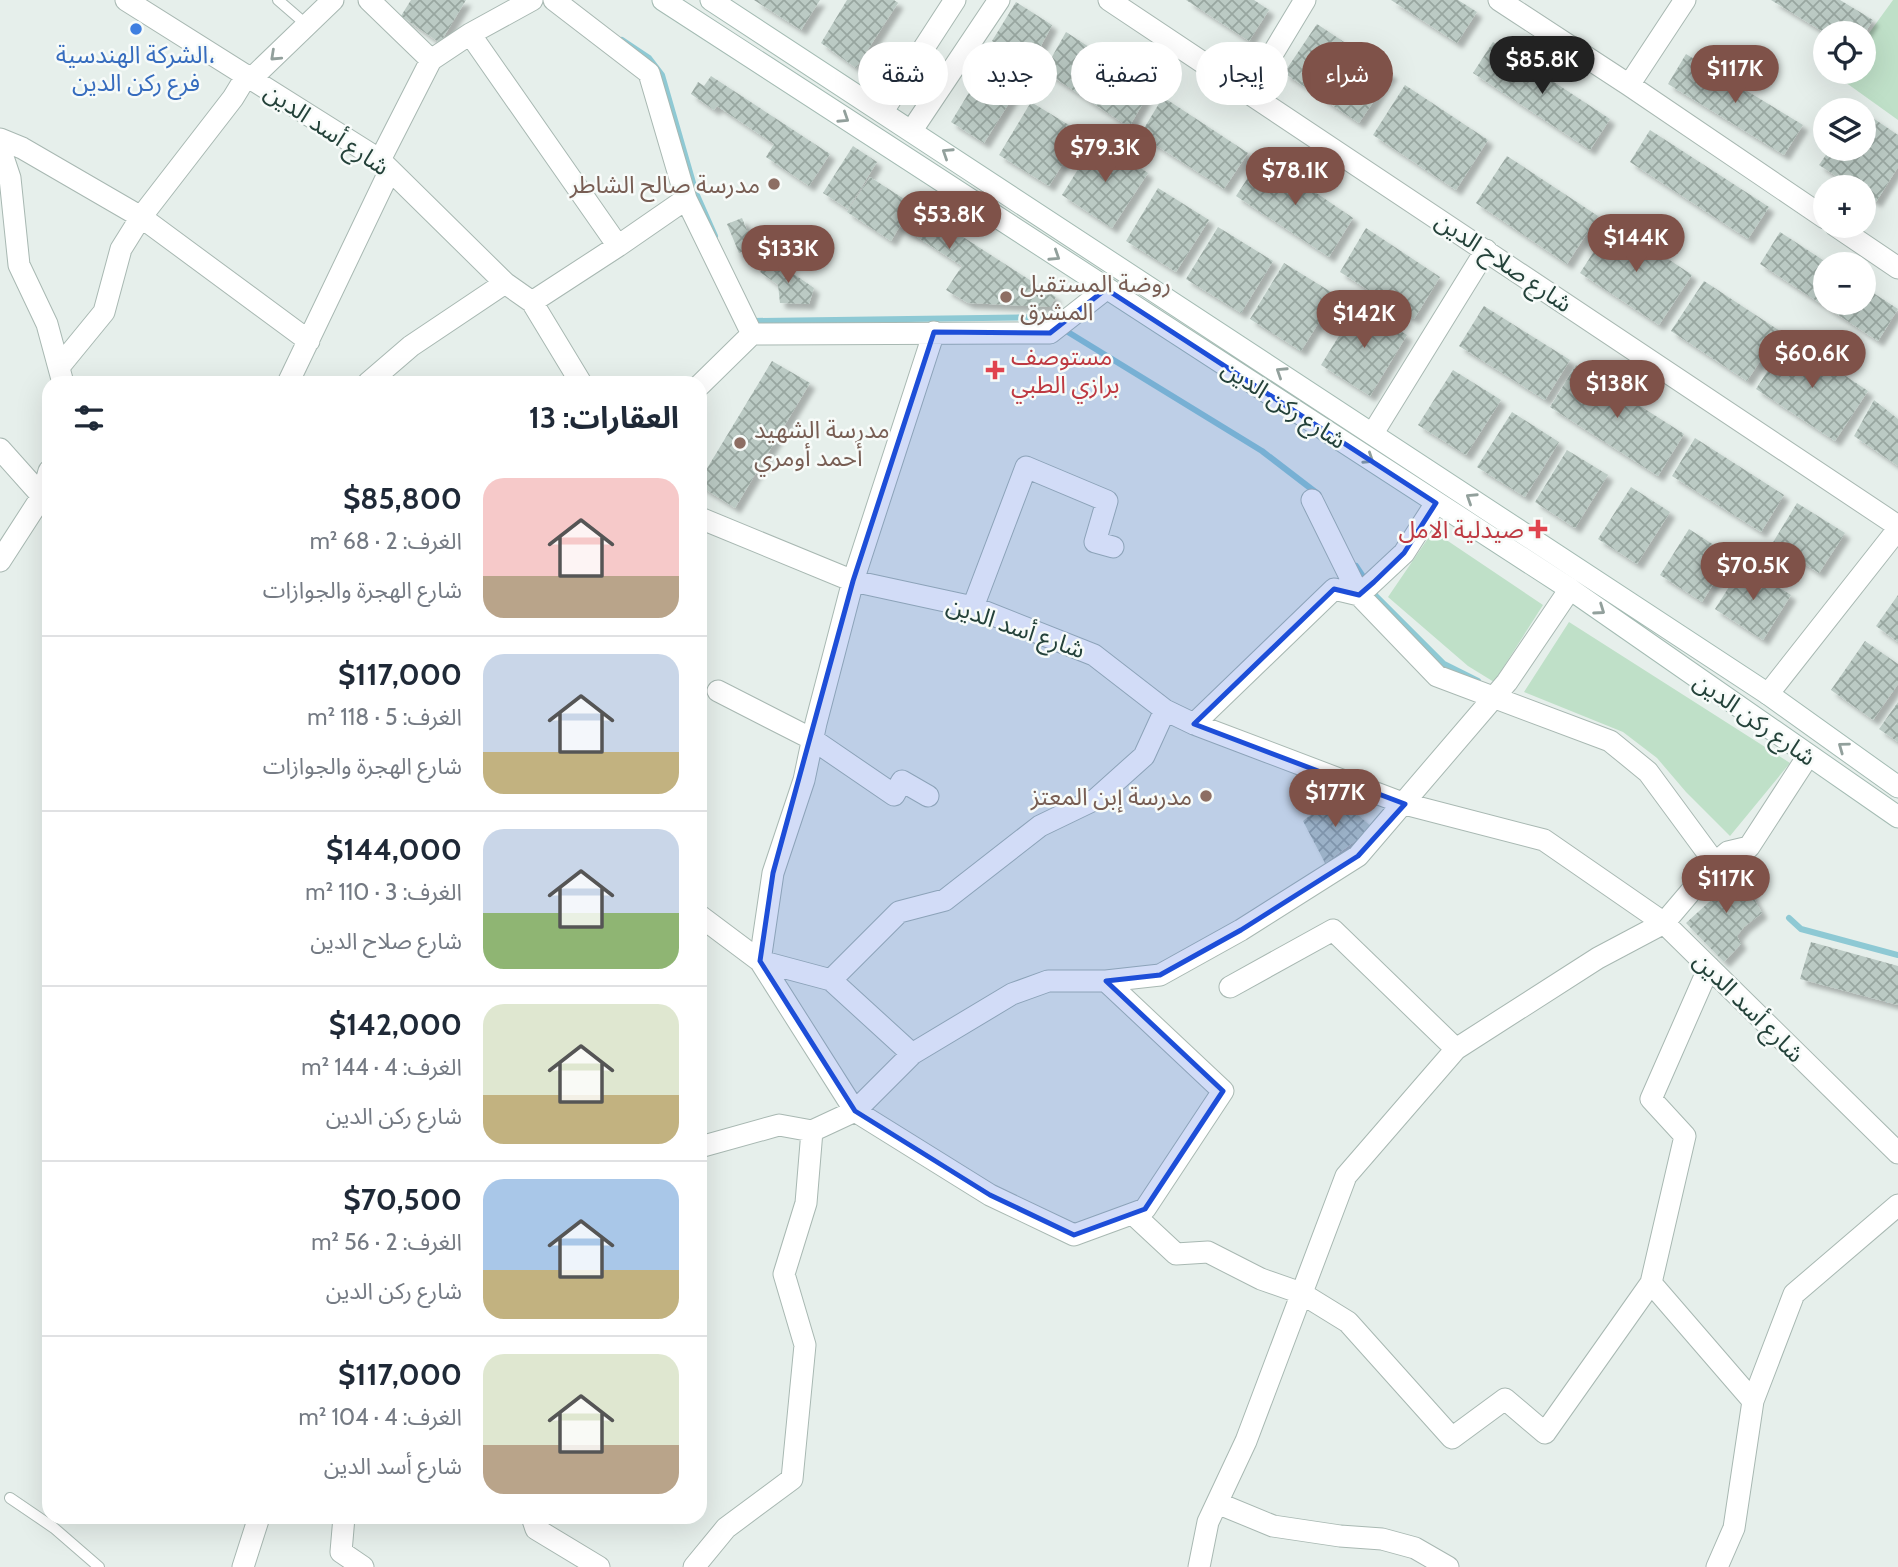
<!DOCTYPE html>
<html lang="ar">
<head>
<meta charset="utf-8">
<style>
	body { margin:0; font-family:Cabin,"Noto Sans Arabic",sans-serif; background:#f2f2f3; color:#1f2937; direction:rtl; height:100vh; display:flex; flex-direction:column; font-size:26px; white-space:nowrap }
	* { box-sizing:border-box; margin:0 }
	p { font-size:23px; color:#747a83 }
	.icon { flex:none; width:38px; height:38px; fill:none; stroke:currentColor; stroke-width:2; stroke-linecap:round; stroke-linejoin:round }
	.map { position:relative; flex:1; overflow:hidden; direction:ltr }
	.side { position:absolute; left:42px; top:376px; width:665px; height:1148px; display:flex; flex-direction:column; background:#fff; border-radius:21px; box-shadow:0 7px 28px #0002; direction:rtl }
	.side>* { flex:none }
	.top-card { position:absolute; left:728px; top:42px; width:665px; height:63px; direction:rtl; display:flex; gap:14px }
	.tools { position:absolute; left:1813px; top:21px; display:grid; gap:14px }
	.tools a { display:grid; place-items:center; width:63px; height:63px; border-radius:50%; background:#fff; box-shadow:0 7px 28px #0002; font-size:35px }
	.price { position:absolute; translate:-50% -60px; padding:0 16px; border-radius:24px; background:#7f5249; color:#fff; font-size:23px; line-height:46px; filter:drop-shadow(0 2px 4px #0008) }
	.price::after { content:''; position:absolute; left:50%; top:42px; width:21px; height:16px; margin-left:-10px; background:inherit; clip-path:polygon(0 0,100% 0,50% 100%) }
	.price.on { background:#222; color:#fff }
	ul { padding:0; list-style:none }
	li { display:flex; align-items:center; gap:21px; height:175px; padding:0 28px }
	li+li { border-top:2px solid #e0e1e3 }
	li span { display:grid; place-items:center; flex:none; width:196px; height:140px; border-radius:21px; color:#555 }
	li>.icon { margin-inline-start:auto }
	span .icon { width:84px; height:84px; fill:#fffc; stroke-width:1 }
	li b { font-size:30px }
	h2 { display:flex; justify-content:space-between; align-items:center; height:84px; padding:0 28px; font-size:30px }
	.tag { padding:0 24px; border-radius:32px; background:#fff; box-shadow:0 7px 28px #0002; font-size:24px; line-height:63px }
	.tag.on { background:#7f5249; color:#fff }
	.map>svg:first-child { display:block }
</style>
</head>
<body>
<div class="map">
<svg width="1898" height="1567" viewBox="0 0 1898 1567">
	<defs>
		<pattern id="building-cross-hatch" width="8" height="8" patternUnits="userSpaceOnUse" patternTransform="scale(1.75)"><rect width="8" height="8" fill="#bbcac4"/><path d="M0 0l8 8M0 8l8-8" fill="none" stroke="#98a6a0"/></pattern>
		<filter id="shadow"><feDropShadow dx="5.5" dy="5.5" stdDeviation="2" flood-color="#0004"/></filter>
	</defs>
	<rect width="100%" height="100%" fill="#e6efeb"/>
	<path fill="#bfe0c8" d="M1893,0h5v120l-60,-43 3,-5h23v-32z
		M1433,531l110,74 -49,77 -26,-16 -80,-69z
		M1569,622l221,141 -60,73 -44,-44 -29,-34 -34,-26 -99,-40z"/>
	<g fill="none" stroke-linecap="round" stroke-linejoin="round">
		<path stroke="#8ec9d4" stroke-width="6" d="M622,40l27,18 13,17 34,118 19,43
			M753,319l1,2 293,-4 7,6
			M1063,329l199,122 56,43
			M1356,566l20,30 68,68 34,17
			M1789,918l12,11 97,26"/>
	</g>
	<path fill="url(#building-cross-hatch)" filter="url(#shadow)" d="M411,0h55l-26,43 -39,-27z
		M754,0h66l-19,30z
		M847,0h47l4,3 -42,65 -35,-25z
		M1186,0h68l15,10 -20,31z
		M1391,0h67l19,12 -20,31z
		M1771,0h69l33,20 -8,13h-40z
		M1016,2l36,23 -21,40 -39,-24z
		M1317,24l75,50 -33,49 -75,-50z
		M1066,32l86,56 -23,39 -85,-56z
		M1493,42l117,77 -20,31 -117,-77z
		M1686,54l117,71 -19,30 -116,-71z
		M992,55l34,21 -42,67 -33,-21z
		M711,76l119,78 -21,32 -43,-29 8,-13 -57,-38 -3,4 -23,-16 7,-12 6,4z
		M1405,85l83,55 -32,50 -83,-55z
		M1163,97l85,56 -24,36 -84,-54z
		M1031,102l51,31 -33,53 -50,-31z
		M1864,112l34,23v32l-22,35 -12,-8v-7h-11l-34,-22 11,-16h34z
		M1650,130l119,77 -21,32 -118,-77z
		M1097,139l51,34 -36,55 -50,-33z
		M853,146l24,16 -29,47 -25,-16z
		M1262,156l91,62 -24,39 -93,-61z
		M1507,156l91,60 -31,48 -91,-61z
		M870,177l186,120 -6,10 -82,-4 -22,-13 16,-24 -62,-40 -9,15 -44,-29z
		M1158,188l51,32 -33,52 -50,-31z
		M742,218l12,29 -15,6 -12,-29z
		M1613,222l79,53 -33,50 -79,-52z
		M1218,227l55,34 -32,52 -55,-34z
		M1366,228l74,49 -26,42 -74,-47z
		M1780,232l49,32h-4v39h39v-16l34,22 -20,32 -118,-77z
		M769,260l18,12 1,-2 26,18 -5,16 -29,-1 -2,-18 -18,-13z
		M1284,263l52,32 -35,56 -51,-32z
		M1704,281l76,50 -33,50 -76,-50z
		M1358,305l49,30 -37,61 -49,-31z
		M1484,306l86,54 -25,40 -86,-54z
		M1789,338l79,53 -33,50 -79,-52z
		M772,361l38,22 -75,125 -35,-22v-6z
		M1576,365l108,69 -26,42 -108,-69z
		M1453,370l48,30 -35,55 -48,-30z
		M1874,400l24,19v47l-44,-30z
		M1512,412l47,30 -34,55 -48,-30z
		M1695,438l89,57 -23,37 -89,-56z
		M1567,450l41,25 -33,53 -40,-26z
		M1631,487l39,25 -33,52 -39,-25z
		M1797,503l48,30 -26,40 -47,-29z
		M1689,529l42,27 -29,46 -42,-27z
		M1743,565l48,30 -28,45 -48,-31z
		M1898,595v47l-22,-16z
		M1865,641l33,23v20l-25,36 -42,-30z
		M1898,702v40l-19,-13z
		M1327,802l17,1 29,25 -48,35 -22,-42z
		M1732,859l30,54 -18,14 -7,9 4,8 -17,18 -38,-39 45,-41 -8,-14z
		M1811,942l87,24v39l-98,-26z"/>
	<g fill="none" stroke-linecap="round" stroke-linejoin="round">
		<defs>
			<path id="lane" d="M278,0l30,26
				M10,1498l44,30 45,39"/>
			<path id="street" d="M126,0l254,160 125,123 27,19 49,81
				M369,0l62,60
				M554,0l95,73 37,126 66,135
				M1109,0l789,526
				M1499,0l130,85 196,133
				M470,34l148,212
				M252,78l81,-78
				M1629,85l56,-85
				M1249,93l56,-93
				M883,111l72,-111
				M912,130l87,-130
				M0,139l22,9 119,69 168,124
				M0,148l10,30 9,87 28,59 16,59
				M380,160l51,-100 39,-26 62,-34
				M1836,226l62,42
				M532,302l86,-56 68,-47
				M934,332l-81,249 -37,142 -12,57 -31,93 -13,88 95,150 135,84 84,40 71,-26 78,-118 -117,-110
				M59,367l45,-55 17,-63 20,-32 92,-119 14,-23
				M288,383l102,-213
				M368,383l43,-37 94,-63
				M700,385l52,-51 298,-1 56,-44
				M1373,433l113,-183
				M0,449l42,47
				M1312,500l47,95 78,81 173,65 38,31 67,91
				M700,518l153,63 120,26 121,48 71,55 29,14 211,80 139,36 120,83 234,230
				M0,561l42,-65 7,-25
				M973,607l53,-140 81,34 -12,41 18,5
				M718,691l94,48 82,56 8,-14 26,15
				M1768,694l130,-165
				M1194,724l140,-135 25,6 45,-42 32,-50
				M700,916l60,45 71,19 81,74
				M1709,967l-58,132 34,37 -34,147 102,118
				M831,980l68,-68 46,-12 95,-74 56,-27 48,-43 21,-46
				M1230,987l103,-57 123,119
				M700,1147l79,-22 33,6 43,-20 57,-57 100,-60 36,-13h58l54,-6 81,-45 117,-74 149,-174 63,-93
				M1133,1214l43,40 32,-2 53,27 40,14 47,29 104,116 53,-39 40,34 106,-150
				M1217,1503l56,23 67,10 42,3 33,9 33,19
				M344,1517l-3,35 22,15
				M532,1517l4,12 63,38
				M243,1567l16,-50
				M694,1567l32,-39 66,-49 13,-134 -21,-71 22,-71 6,-72
				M1199,1567l9,-45 38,-81 100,-265 110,-127 142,-91 66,-35 51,-60 13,-11 21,-5 59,-91
				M1717,1567l17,-39 19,-127 41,-107 104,-89"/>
			<path id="secondary" d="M663,0l907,589 328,228
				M711,0l1057,694 130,93"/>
		</defs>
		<use href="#lane" stroke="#a8b8b2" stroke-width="12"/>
		<use href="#street" stroke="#a8b8b2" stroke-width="23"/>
		<use href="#secondary" stroke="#a4bbb3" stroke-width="23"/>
		<use href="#lane" stroke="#fff" stroke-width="10"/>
		<use href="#street" stroke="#fff" stroke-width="21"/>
		<use href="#secondary" stroke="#fff" stroke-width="21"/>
	</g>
	<defs><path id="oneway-chevron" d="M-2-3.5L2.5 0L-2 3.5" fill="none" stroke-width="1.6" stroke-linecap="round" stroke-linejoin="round" transform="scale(1.75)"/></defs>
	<g stroke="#92a09c">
		<use href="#oneway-chevron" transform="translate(275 56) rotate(137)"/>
		<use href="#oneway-chevron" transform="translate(844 118) rotate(33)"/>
		<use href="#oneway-chevron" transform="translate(947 153) rotate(-147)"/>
		<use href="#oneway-chevron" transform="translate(1055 256) rotate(33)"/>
		<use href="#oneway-chevron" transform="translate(1281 372) rotate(-147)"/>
		<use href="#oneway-chevron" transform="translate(1369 459) rotate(33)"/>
		<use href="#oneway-chevron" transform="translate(1471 498) rotate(-147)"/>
		<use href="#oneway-chevron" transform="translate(1600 610) rotate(35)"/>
		<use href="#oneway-chevron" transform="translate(1843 747) rotate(-144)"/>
	</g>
	<path fill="#1d4ed8" fill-opacity="0.2" stroke="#1d4ed8" stroke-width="5" stroke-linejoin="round" d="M1106,289l330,214 -32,50 -30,29 -15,13 -25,-6 -140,135 211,80 -47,52 -117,74 -81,45 -54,6 117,110 -78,118 -71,26 -84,-40 -135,-84 -95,-150 13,-88 80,-292 81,-249 116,1z"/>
	<circle fill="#3f7fe0" stroke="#f7fbf9" stroke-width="2.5" cx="136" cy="29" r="7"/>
	<g fill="#8d6e63" stroke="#f7fbf9" stroke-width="2.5">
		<circle cx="774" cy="184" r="7"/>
		<circle cx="1006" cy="297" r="7"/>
		<circle cx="740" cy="443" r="7"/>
		<circle cx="1206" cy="796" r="7"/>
	</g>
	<g fill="#e0444e" stroke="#f7fbf9" stroke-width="2.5">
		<path d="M991.5 359.5h7v7h7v7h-7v7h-7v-7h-7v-7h7z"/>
		<path d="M1534.5 518.5h7v7h7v7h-7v7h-7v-7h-7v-7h7z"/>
	</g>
	<g text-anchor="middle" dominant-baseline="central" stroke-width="5" stroke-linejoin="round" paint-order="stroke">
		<g font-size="24" fill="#366cbe" stroke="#f7fbf9">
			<text x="136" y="54">الشركة الهندسية،<tspan x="136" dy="28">فرع ركن الدين</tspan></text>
		</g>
		<g font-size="24" fill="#24423a" stroke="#f7fbf9">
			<text transform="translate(327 129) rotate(34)">شارع أسد الدين</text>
			<text transform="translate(1504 262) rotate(34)">شارع صلاح الدين</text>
			<text transform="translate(1284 404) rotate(33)">شارع ركن الدين</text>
			<text transform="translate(1016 627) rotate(19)">شارع أسد الدين</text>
			<text transform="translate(1755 719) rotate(35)">شارع ركن الدين</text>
			<text transform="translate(1749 1007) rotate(45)">شارع أسد الدين</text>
		</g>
		<g font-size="24" fill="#785e54" stroke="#f7fbf9" text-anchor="end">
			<text x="760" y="184">مدرسة صالح الشاطر</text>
			<text x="1020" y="283" text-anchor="start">روضة المستقبل<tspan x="1020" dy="28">المشرق</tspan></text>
			<text x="754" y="429" text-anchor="start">مدرسة الشهيد<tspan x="754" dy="28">أحمد أومري</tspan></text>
			<text x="1192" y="796">مدرسة إبن المعتز</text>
		</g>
		<g font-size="24" fill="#be3a42" stroke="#f7fbf9" text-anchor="start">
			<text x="1011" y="356">مستوصف<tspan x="1011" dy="28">برازي الطبي</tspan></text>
			<text x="1524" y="529" text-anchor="end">صيدلية الامل</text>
		</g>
	</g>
</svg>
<div class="tools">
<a><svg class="icon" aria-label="locate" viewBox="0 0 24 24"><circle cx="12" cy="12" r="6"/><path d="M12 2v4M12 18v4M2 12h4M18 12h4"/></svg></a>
<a><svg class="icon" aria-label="layers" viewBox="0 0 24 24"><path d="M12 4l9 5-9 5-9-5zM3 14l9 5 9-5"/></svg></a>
<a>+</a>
<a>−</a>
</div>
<b class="price on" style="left:1542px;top:96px">$85.8K</b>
<b class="price" style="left:1735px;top:105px">$117K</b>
<b class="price" style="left:1105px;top:184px">$79.3K</b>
<b class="price" style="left:1295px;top:207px">$78.1K</b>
<b class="price" style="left:949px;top:251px">$53.8K</b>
<b class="price" style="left:1636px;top:274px">$144K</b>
<b class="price" style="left:788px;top:285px">$133K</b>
<b class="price" style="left:1364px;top:350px">$142K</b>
<b class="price" style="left:1812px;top:390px">$60.6K</b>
<b class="price" style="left:1617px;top:420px">$138K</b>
<b class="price" style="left:1753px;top:602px">$70.5K</b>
<b class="price" style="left:1335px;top:829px">$177K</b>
<b class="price" style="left:1726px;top:915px">$117K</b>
<div class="top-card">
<a class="tag on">شراء</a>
<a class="tag">إيجار</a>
<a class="tag">تصفية</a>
<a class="tag">جديد</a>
<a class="tag">شقة</a>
</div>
<section class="side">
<h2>العقارات: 13<svg class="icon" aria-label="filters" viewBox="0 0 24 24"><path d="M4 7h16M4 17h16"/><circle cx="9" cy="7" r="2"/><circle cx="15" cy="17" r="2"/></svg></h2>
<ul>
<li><span style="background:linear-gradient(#f6c9c9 70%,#b9a48a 0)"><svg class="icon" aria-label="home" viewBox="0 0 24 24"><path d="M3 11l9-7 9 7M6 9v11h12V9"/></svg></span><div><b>$85,800</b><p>الغرف: 2 · 68 m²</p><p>شارع الهجرة والجوازات</p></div></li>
<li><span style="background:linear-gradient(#c9d6e8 70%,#c2b280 0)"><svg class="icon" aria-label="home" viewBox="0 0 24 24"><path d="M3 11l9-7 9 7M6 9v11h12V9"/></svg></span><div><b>$117,000</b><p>الغرف: 5 · 118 m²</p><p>شارع الهجرة والجوازات</p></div></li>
<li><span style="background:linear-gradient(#c9d6e8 60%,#8fb573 0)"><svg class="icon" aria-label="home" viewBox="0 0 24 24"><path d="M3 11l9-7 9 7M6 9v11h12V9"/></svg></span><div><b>$144,000</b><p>الغرف: 3 · 110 m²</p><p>شارع صلاح الدين</p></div></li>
<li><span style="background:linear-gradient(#dfe7d0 65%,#c2b280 0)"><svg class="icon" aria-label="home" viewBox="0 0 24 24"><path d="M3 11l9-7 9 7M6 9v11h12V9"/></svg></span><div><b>$142,000</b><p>الغرف: 4 · 144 m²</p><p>شارع ركن الدين</p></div></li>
<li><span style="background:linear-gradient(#a9c7e8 65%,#c2b280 0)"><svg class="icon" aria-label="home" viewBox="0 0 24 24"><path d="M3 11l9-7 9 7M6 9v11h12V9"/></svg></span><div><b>$70,500</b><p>الغرف: 2 · 56 m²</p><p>شارع ركن الدين</p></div></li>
<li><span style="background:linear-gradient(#dfe7d0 65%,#b9a48a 0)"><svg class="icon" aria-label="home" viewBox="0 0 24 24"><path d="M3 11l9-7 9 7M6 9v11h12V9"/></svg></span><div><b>$117,000</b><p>الغرف: 4 · 104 m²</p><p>شارع أسد الدين</p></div></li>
</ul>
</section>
</div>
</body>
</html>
